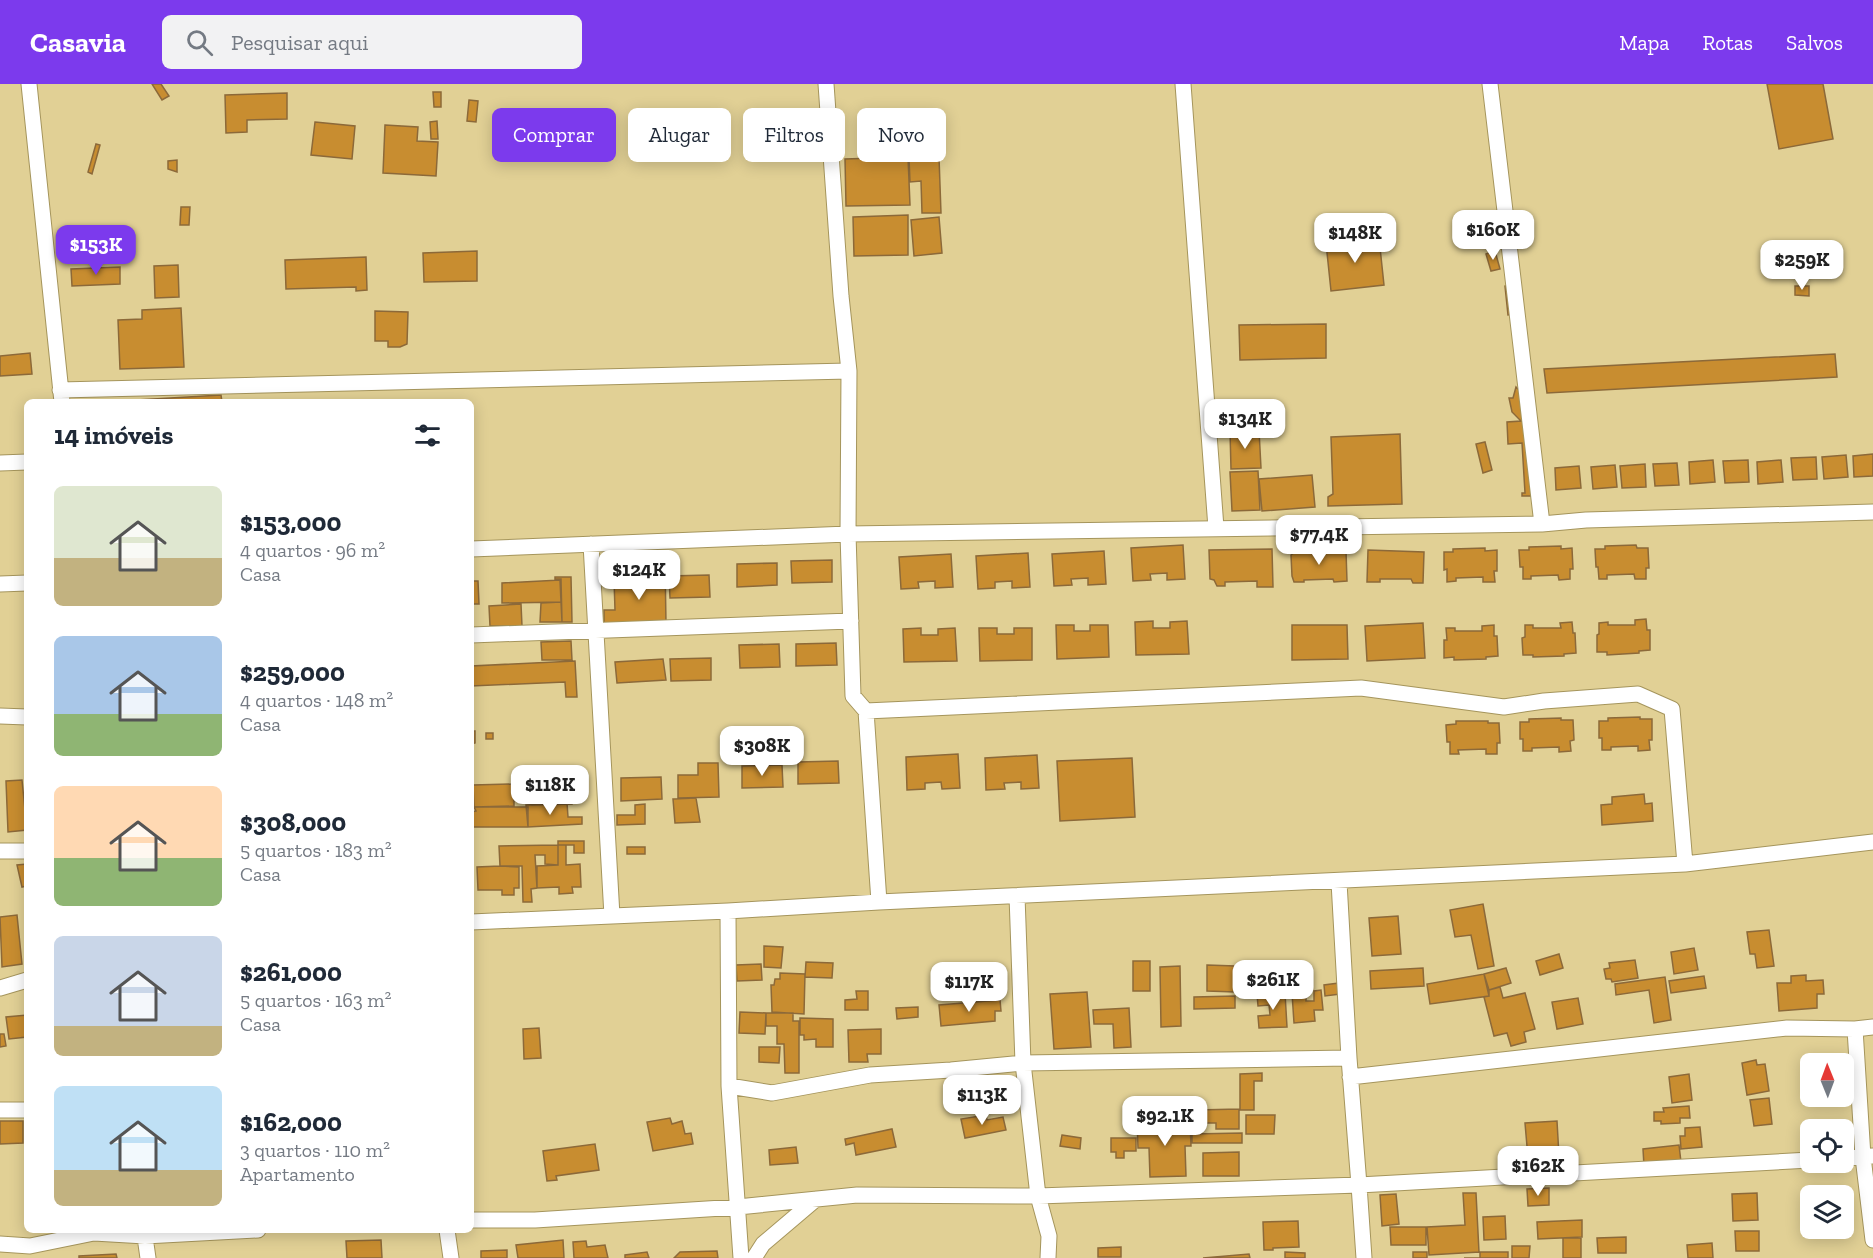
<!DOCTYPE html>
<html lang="pt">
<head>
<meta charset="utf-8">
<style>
	body { margin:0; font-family:"Zilla Slab",serif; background:#f2f2f3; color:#1f2937; height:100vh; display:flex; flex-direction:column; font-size:22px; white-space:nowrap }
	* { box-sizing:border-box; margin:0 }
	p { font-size:20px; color:#747a83 }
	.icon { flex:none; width:33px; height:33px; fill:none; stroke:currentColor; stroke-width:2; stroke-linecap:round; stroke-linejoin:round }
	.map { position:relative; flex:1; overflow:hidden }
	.side { position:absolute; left:24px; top:315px; width:450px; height:834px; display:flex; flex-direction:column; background:#fff; border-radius:9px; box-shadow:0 3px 15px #0003 }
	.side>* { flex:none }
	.guide { position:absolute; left:492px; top:24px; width:570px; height:54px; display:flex; gap:12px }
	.needle { width:39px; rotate:359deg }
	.tools { position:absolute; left:1800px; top:969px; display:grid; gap:12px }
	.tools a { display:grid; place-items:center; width:54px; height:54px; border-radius:9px; background:#fff; box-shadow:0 3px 15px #0003; font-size:30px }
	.price { position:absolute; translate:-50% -51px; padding:0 14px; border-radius:12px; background:#fff; color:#222; font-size:20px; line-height:39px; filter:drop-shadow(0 2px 3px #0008) }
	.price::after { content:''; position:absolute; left:50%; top:36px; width:18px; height:14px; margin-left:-9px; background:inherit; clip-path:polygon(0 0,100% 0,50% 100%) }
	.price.active { background:#7c3aed; color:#fff }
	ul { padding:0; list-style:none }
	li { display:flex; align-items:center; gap:18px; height:150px; padding:0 30px }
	li span { display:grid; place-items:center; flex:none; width:168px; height:120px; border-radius:9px; color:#555 }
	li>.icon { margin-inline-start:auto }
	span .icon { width:72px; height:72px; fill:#fffc; stroke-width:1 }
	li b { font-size:26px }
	h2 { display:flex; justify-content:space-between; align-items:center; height:72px; padding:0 30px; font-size:26px }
	.chip { padding:0 21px; border-radius:9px; background:#fff; box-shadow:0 3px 15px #0003; font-size:21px; line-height:54px }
	.chip.active { background:#7c3aed; color:#fff }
	header { display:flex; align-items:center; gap:36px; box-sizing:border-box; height:84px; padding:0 30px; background:#7c3aed; color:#fff }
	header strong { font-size:28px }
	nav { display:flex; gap:33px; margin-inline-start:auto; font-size:21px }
	.search { width:420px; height:54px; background:#f2f2f3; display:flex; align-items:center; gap:15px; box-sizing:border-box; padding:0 21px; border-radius:9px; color:#747a83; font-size:22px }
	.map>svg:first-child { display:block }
</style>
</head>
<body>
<header>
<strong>Casavia</strong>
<div class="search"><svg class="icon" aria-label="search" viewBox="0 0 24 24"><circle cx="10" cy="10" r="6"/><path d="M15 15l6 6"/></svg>Pesquisar aqui</div>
<nav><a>Mapa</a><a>Rotas</a><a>Salvos</a></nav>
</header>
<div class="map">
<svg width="1873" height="1174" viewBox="0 0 1873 1174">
	<rect width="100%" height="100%" fill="#e1d095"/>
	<path fill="#c88d30" stroke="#8c6939" stroke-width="1.5" d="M152,0h9l8,12 -7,4z
		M1767,0h56l10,55 -54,10z
		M433,8h8v15h-7z
		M287,9v26l-40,1v12l-21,1 -1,-38z
		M469,16l9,1 -2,21 -9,-1z
		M437,37l1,18h-7l-1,-17z
		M315,38l40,4 -3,33 -41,-4z
		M385,41l33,2 -1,14 21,1 -2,34 -53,-3z
		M96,60l4,1 -8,29 -4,-2z
		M908,73l2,48 -64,1 -1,-47z
		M939,73l2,56h-19l-1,-32 -11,1 -1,-24z
		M177,76v12l-9,-3v-8z
		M181,123h9l-1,18h-9z
		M908,131v40l-54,1 -1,-39z
		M939,133l3,36 -28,3 -3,-36z
		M1379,154l5,47 -53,6 -5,-48z
		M477,167v30l-53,1 -1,-29z
		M1495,167l5,18 -9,2 -5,-17z
		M366,173l1,33 -11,1v-4l-70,2 -1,-29z
		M178,181l1,32 -24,1 -1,-32z
		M120,183v17l-48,2 -1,-17z
		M1511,201l4,29 -7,1 -3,-29z
		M1795,202h14v10l-14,-1z
		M181,224l3,59 -64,2 -2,-49 24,-1v-9z
		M375,227l33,1 -1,32 -7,3h-12v-6h-13z
		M1326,240v34l-86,2 -1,-35z
		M30,269l2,21 -32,2v-20z
		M1835,270l2,23 -290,16 -3,-24z
		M1516,303l9,9 6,100h-9v-3h3l-3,-50 -14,1 -1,-22 14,-1 -9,-9 -3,-14h4z
		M221,311l1,7h-85v-2z
		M1236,319h20v13l-22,-1v-11z
		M1259,346l2,38 -30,1 -1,-38z
		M1400,350l2,70 -74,2v-9l5,-3 -2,-57z
		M1485,358l7,28 -9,3 -7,-29z
		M1873,370v22l-19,1 -1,-21z
		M1846,371l2,22 -24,2 -2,-22z
		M1816,373l1,22 -24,1 -2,-22z
		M1713,376l2,22 -25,2 -1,-22z
		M1748,376l1,22 -24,1 -2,-22z
		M1781,376l2,22 -25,2 -1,-22z
		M1677,379l2,22 -24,1 -2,-22z
		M1645,380l1,23 -24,1 -2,-22z
		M1615,381l2,22 -24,2 -2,-22z
		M1579,382l2,22 -25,2 -1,-22z
		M1258,387l2,39 -28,1 -2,-39z
		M1312,391l3,32 -53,4 -3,-32z
		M1183,461l2,34 -18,1v-7l-17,1 1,6 -18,1 -2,-33z
		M1636,461l1,3h11l1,20h-3v11h-11l-1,-5 -27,1v4h-8l-1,-12h-2l-1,-18h10v-3z
		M1561,462v3l11,-1 1,21h-3v10l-11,1 -1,-5 -27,1v3h-8v-12h-3l-1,-17h10v-3z
		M1485,464v3l12,-1v21h-3l1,11h-12v-5l-27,1v3l-9,1v-13l-3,1v-18h9v-3z
		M1272,465l1,38h-16v-6l-32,1v4h-8l-3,-6 -4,-1 -1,-29z
		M1368,466l56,2 -1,31h-10l-2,-4h-31v3h-13z
		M1104,467l2,33 -18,1v-7l-17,1 1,6 -18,1 -2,-32z
		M1346,467l1,30 -13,1 -1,-3 -29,1v2h-10l-2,-6 -1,-21 4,-3z
		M1028,469l2,34 -18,1v-7l-17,1v6l-17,1 -2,-33z
		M951,470l2,33 -18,1v-7l-17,1 1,6 -18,1 -2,-32z
		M832,476v22l-40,1 -1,-22z
		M665,477l1,63 -62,1v-15h11l-1,-31h42l-1,-17z
		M777,479v22l-40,2v-23z
		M709,491l1,22 -40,1 -1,-22z
		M555,493h16l1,45h-10l-1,-43h-6z
		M560,496l1,22 -59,1v-20z
		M471,497h7l1,23h-8z
		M561,518l1,20h-22l1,-19z
		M521,520l1,22h-32l-1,-20z
		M1646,535l1,11h3v20l-11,1v2l-32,2v-3h-10v-17l2,-1v-11l9,-1v3h27v-5z
		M1153,537v7h17v-6l17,-1 2,33 -53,1 -1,-33z
		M1572,538l1,11h2l1,20 -12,1v2l-31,1v-2h-10l-1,-17 3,-1v-12h8v3h28l-1,-5z
		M1423,539l2,35 -58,3 -2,-35z
		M1056,541h18v6h16v-6h18l1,32 -52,2z
		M1292,541h55l1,34 -56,1z
		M1494,541v11h3l1,20 -12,1v2l-32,1v-3l-10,1v-18h3l-1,-12h9v3h27v-5z
		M921,544v7h17v-6l17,-1 2,33 -53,1 -1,-33z
		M979,544h18v6h17v-6h18v32l-52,1z
		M571,557l1,19h-30l-1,-18z
		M836,559l1,22 -41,1v-22z
		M779,560l1,23 -40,1 -1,-23z
		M711,574v22l-40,1 -1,-22z
		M663,575l3,21 -49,3 -2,-21z
		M575,577l2,36h-11l-1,-15 -94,4v-20z
		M1640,633v2h12v21h-3l1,10 -12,1v-5l-27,1v3h-9v-12h-3v-17h9v-3z
		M1561,634v2h12l1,20 -4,1 1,10 -12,1v-5l-27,1v3h-9v-12h-3v-17h9v-3z
		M1456,637h32v2h11l1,20h-3v11h-11v-5l-28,1 1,4h-9v-12h-3l-1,-17 10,-1z
		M471,647h4v12l-4,1z
		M486,649h7v6h-7z
		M958,670l2,34 -18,1 -1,-7 -16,1v6l-18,1 -1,-33z
		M1037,671l2,33 -18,1v-7l-17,1 1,6 -19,1 -1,-32z
		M1132,674l3,59 -75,4 -3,-60z
		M838,677l1,22 -41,1v-22z
		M698,679h20l1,34 -41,1v-23h20z
		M782,681l1,22 -41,1v-22z
		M661,693l1,22 -41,2v-23z
		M22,696l5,50 -19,2 -2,-51z
		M571,698l1,22 -40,1 -1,-22z
		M514,700v22l-40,1 -1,-22z
		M1644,710l1,10 7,-1 1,18 -51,4 -1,-20 11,-1v-7z
		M696,714l4,24 -25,1 -2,-24z
		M567,719l1,14h14v7l-54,3 -2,-22z
		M645,720v20l-28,1v-10h18v-10z
		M474,723h54v20h-57v-15l5,-1z
		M558,757h26v12h-10v-8h-16z
		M558,761v20l-13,-1v-9h-10l2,33 -6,1 1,13h-9l-1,-36h-22l-1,-20z
		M558,761h8v20l14,-1 1,23h-9l1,6 -14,1v-7l-22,1v-22l21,-1z
		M627,763h18v7h-18z
		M27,780v22l-5,1 -5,-22z
		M500,782l19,1v21h-5v7h-12v-5h-24l-1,-23z
		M1483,820l11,62 -16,3 -7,-34 -16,2 -5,-27z
		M17,831l5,49 -20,3 -2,-50z
		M1398,832l3,38 -29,2 -3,-38z
		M1769,846l5,36 -17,2 -2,-14h-5l-3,-22z
		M764,862l19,1 -2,21 -17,-1z
		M1694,864l4,22 -24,4 -3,-22z
		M1559,870l4,14 -23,7 -4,-14z
		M1635,876l3,18 -26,4 -1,-3h-5l-2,-10 6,-1 -1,-5z
		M1133,877h17v30h-17z
		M806,878l27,1 -1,15 -27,-1z
		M761,880l1,16 -25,1 -1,-16z
		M1207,881l28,1v26l-28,-1z
		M1180,882l1,60 -20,1 -1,-60z
		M1423,884l1,18 -53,3 -1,-18z
		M1506,884l5,15 -22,7 -5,-16z
		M780,889l25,1 -1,40 -32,-2 -1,-27h3l1,-6h5z
		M1484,890l5,22 -59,8 -3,-20z
		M1806,891v6l17,-1 1,14h-7v14l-38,3 -2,-28h14v-7z
		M1704,892l2,12 -35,5 -2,-12z
		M1665,893l6,43 -17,3 -5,-33 -33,5 -1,-11z
		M1346,898l2,11 -23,3 -1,-11z
		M1500,903l3,11 22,-5 10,36 -11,3 2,10 -15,4 -4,-13 -13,3 -10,-39 5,-1v-6z
		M1321,906l2,20h-9l1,11 -21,2 -2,-30 14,-1v9h8v-10z
		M856,907h12v19h-23v-10l12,-1z
		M1087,908l4,55 -37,2 -4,-55z
		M1285,909l2,34 -28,1 -1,-12 12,-1 -1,-10 -11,1 -1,-12z
		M1235,912v12l-41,1v-12z
		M1578,914l5,26 -26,5 -5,-27z
		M1000,916l1,11h-6v10l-54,5 -2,-21z
		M918,923v10l-21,2 -1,-11z
		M1129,924l2,39 -17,1 -1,-24h-19l-1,-14z
		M740,928l26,1 -1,21 -26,-1z
		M766,929h27v8h6v52h-14l-1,-29h-7v-18h-11z
		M27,931v22l-18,2 -3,-22z
		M800,934l33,1v28h-17v-8l-12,1v-5h-4z
		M539,944l2,30 -17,1 -1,-30z
		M881,945v25h-14l1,8h-19l-1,-32z
		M0,950h4l2,12 -6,1z
		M759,963h21l-1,16 -20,-1z
		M1756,976l1,5 8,-1 4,27 -22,4 -5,-32z
		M1262,989v8h-8v29h-14v-36z
		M1689,990l3,26 -20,3 -3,-26z
		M1769,1014l3,26 -18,2 -4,-26z
		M1689,1022l1,12h-10v5l-19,1v-3h-7v-9h10l-1,-4z
		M1239,1025v20h-23v-6h-19v-13z
		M986,1031l1,5 16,-3 3,13 -41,8 -4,-19z
		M1246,1031h29l-1,19h-28z
		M670,1034l2,6 10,-3 3,13 6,-1 2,11 -40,7 -6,-29z
		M1137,1036h10v3l43,-1 1,24h-6l1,30 -36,1 -1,-29h-11z
		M0,1037h23v22l-23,1z
		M1557,1037l2,35 -31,2 -3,-35z
		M1700,1043l2,20 -21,2 -1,-13h5v-8z
		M892,1045l4,18 -40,8 -2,-12 -8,2 -1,-6z
		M1242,1049v10h-50v-9z
		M1062,1051l19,3 -1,11 -20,-3z
		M1111,1054h25v13h-12v7h-8v-6h-5z
		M595,1060l4,26 -43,6 1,4 -10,1 -4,-30z
		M1679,1061l2,17 -37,4 -1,-17z
		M796,1063l2,16 -28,2 -1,-15z
		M1239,1068v24h-36v-23z
		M1549,1104v17l-21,1 -1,-17z
		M1463,1109h13l3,59 -50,3 -2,-28 38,-2z
		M1757,1109l1,27 -25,1 -1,-27z
		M1396,1110l3,30 -17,2 -2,-31z
		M1505,1132l1,23 -22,1 -1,-23z
		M1582,1136v17l-44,2 -1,-17z
		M1298,1137l1,26 -26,1v2h-9l-1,-28z
		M1390,1143h36v18h-35z
		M1735,1147h24v20h-23z
		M1626,1153v16h-28l-1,-15z
		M1563,1154h18v20h-18z
		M381,1156l1,18h-35l-1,-17z
		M563,1156l1,18h-46l-2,-13z
		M586,1157l1,6 18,-2 3,13h-34l-1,-16z
		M1712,1159l1,15h-25l-1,-13z
		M1512,1162h18l-1,12h-17z
		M1121,1163v10h-23v-9z
		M507,1166v8h-26v-7z
		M717,1167l1,7h-44l6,-6z
		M647,1168l2,6h-24v-3z
		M1285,1168l20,1v5h-20z
		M1413,1168h14v6h-14z
		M1480,1168h28v6h-44h16z
		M116,1170l1,4h-38v-2z
		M1249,1170l1,4h-47z"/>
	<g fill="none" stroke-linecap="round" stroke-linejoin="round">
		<defs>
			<path id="street" d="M29,0l33,318
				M826,0l15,212 8,75 -1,163 5,162 13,15 13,191
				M1183,0l33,444
				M1490,0l52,440
				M60,306l789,-19
				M0,379l27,-1
				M591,460l21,372
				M471,465l377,-15 694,-10 44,-4 287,-8
				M0,500l27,-1
				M471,551l380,-14
				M866,627l495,-23 143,19 40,-6 94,-7 34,15 13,155
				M0,632l27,1
				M0,767h27
				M1339,798l10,176 10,127 451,-25
				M1017,812l6,167 15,133 11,40 -1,22
				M728,827l1,175 12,172
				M471,838l257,-11 151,-9 806,-38 188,-22
				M0,904l27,-8
				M1855,945l8,128 10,83
				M1350,993l437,-49 68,1 18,-2
				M729,1002l43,7 98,-18 81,-5 72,-7 326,-5
				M0,1026h27
				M1844,1074l29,-2
				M471,1136h64l203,-13 119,-12 181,1 321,-11 5,73
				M144,1146l4,28
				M447,1146l4,28
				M0,1160l30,2 64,-13 51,3 113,-6
				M754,1174l9,-14 53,-45"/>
		</defs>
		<use href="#street" stroke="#a5955c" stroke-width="17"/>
		<use href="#street" stroke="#fff" stroke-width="15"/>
	</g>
</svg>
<div class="tools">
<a><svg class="needle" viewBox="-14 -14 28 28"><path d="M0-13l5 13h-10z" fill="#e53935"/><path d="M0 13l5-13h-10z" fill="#747a83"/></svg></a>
<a><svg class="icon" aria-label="locate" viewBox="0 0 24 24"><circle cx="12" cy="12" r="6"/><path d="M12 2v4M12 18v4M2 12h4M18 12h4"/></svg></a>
<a><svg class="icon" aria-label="layers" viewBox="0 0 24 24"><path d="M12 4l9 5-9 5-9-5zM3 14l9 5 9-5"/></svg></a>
</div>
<b class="price" style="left:1493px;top:177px">$160K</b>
<b class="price" style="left:1355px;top:180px">$148K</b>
<b class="price active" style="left:96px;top:192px">$153K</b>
<b class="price" style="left:1802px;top:207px">$259K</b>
<b class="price" style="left:1245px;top:366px">$134K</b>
<b class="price" style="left:1319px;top:482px">$77.4K</b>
<b class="price" style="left:639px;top:517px">$124K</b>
<b class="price" style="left:762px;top:693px">$308K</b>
<b class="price" style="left:550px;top:732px">$118K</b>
<b class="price" style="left:1273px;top:927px">$261K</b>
<b class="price" style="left:969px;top:929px">$117K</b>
<b class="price" style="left:982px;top:1042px">$113K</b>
<b class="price" style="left:1165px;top:1063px">$92.1K</b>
<b class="price" style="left:1538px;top:1113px">$162K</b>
<div class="guide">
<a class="chip active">Comprar</a>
<a class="chip">Alugar</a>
<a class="chip">Filtros</a>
<a class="chip">Novo</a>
</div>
<section class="side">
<h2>14 imóveis<svg class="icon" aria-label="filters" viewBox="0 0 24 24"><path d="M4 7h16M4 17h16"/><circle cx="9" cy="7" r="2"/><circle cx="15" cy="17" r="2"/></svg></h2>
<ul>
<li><span style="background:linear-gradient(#dfe7d0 60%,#c2b280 0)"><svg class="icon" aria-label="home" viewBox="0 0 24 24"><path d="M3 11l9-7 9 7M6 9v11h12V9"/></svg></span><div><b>$153,000</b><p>4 quartos · 96 m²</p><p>Casa</p></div></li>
<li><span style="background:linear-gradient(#a9c7e8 65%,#8fb573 0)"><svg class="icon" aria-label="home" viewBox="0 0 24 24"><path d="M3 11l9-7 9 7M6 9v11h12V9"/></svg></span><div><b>$259,000</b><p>4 quartos · 148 m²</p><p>Casa</p></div></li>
<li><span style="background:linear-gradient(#ffd9b3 60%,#8fb573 0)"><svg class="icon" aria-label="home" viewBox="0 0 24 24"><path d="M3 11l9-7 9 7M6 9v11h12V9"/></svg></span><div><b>$308,000</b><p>5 quartos · 183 m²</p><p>Casa</p></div></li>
<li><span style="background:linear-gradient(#c9d6e8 75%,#c2b280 0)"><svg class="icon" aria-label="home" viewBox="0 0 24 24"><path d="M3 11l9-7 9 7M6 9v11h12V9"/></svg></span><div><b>$261,000</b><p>5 quartos · 163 m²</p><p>Casa</p></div></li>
<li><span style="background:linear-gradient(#bfe0f5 70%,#c2b280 0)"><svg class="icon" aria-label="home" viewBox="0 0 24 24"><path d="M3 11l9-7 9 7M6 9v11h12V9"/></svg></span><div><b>$162,000</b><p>3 quartos · 110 m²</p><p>Apartamento</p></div></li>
</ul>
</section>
</div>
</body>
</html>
